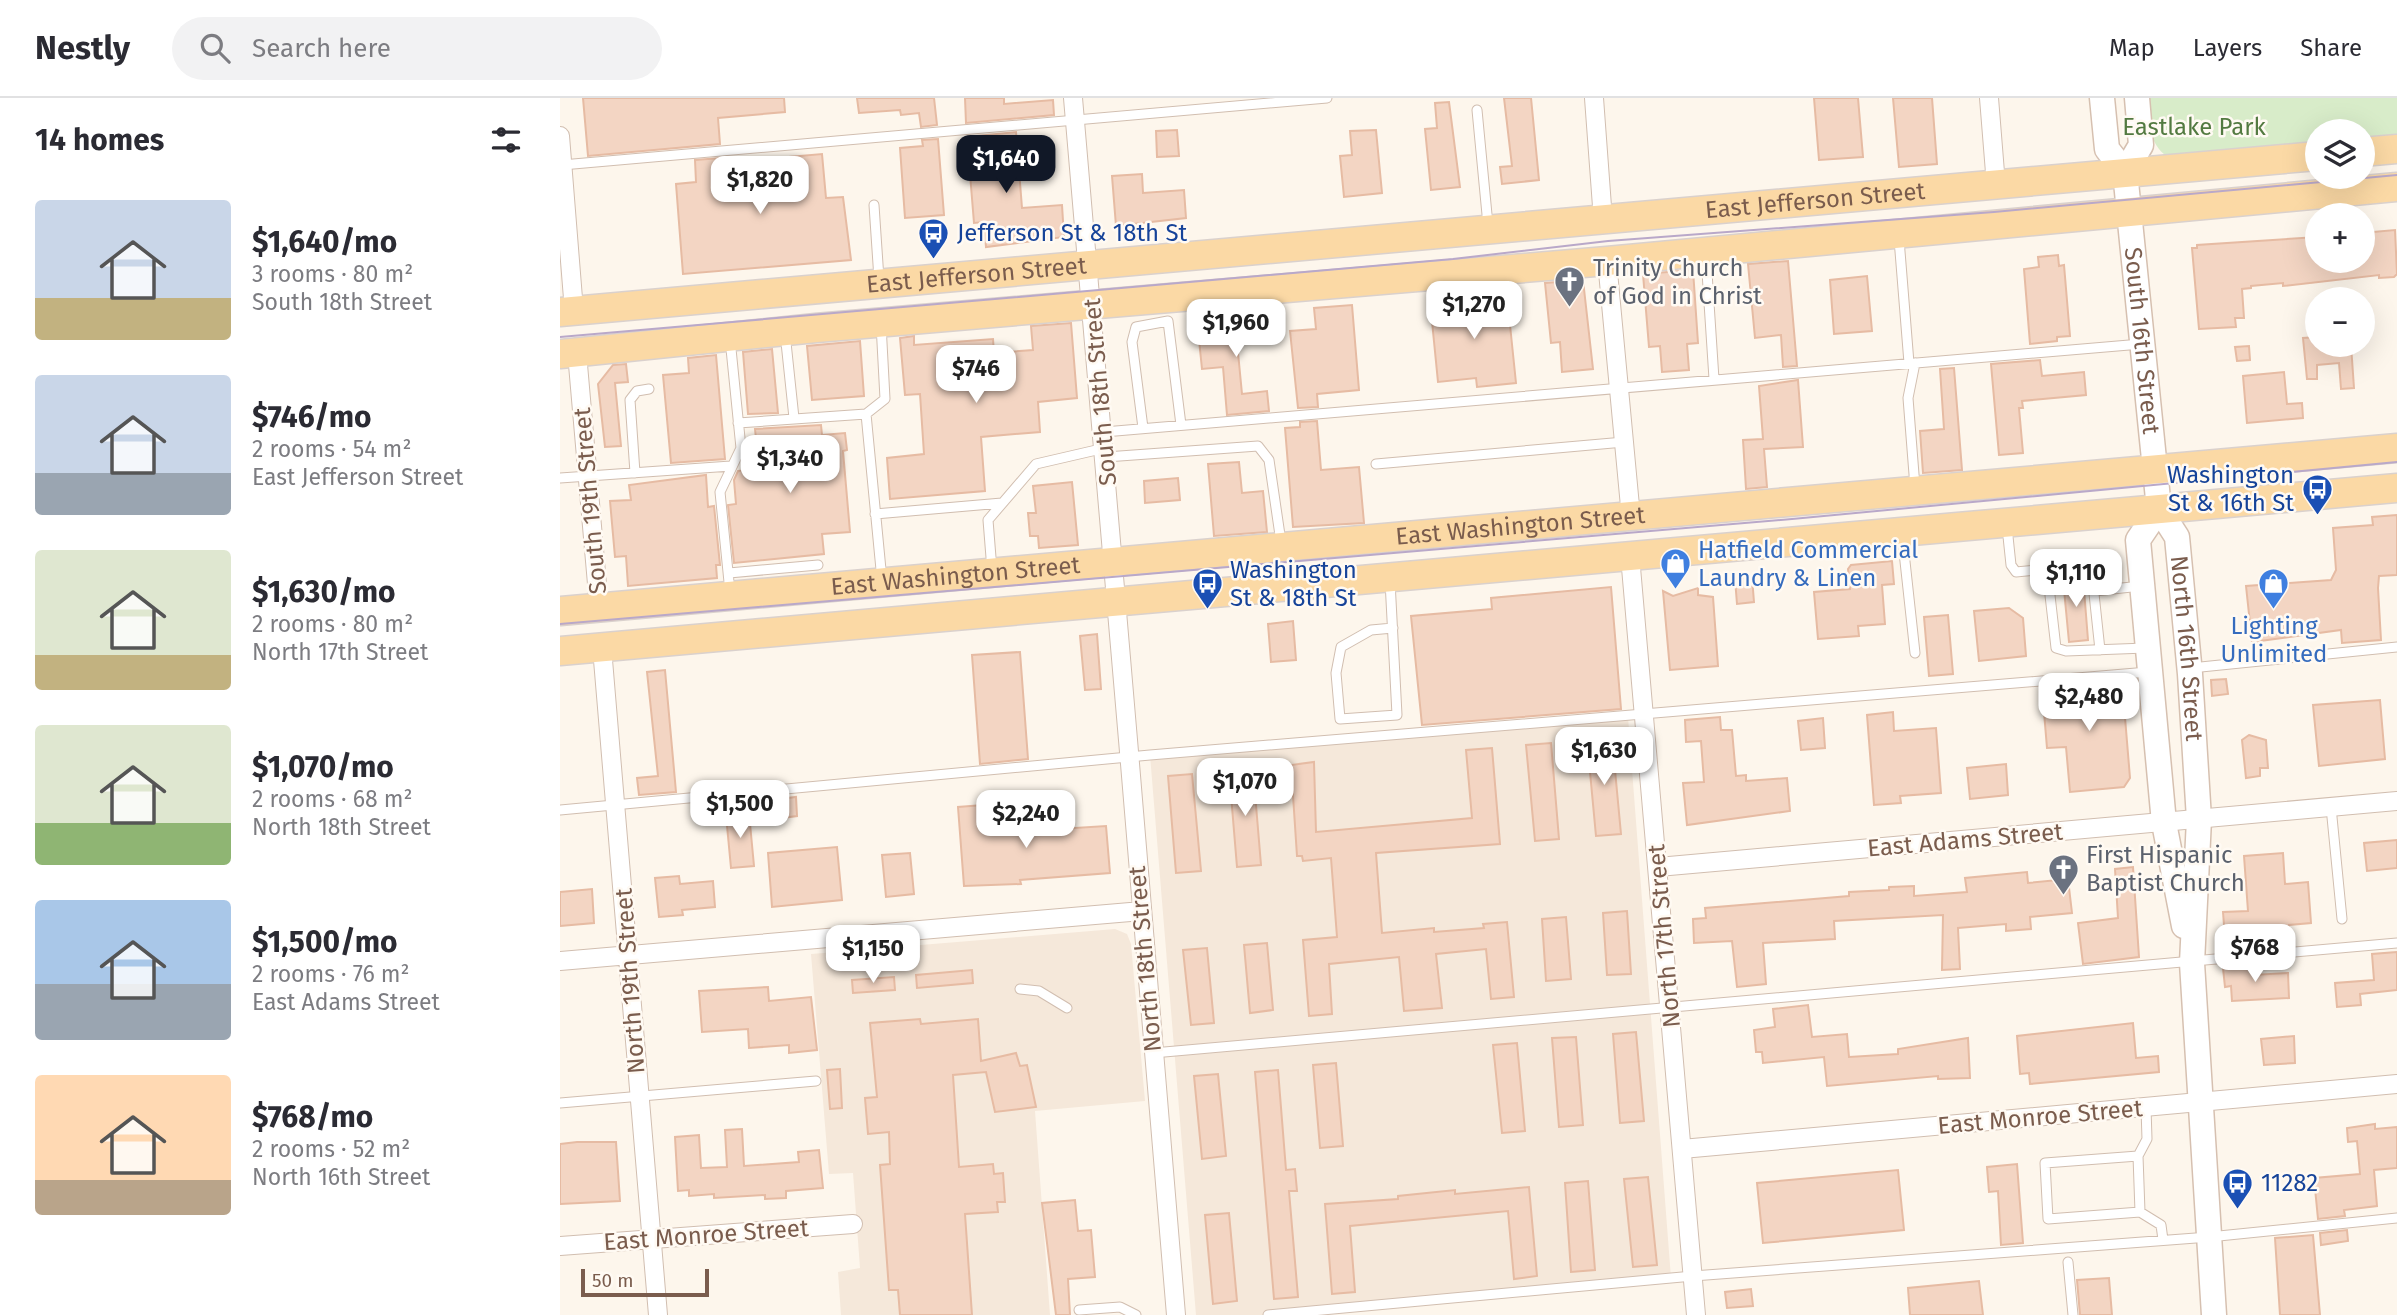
<!DOCTYPE html>
<html lang="en">
<head>
<meta charset="utf-8">
<style>
	body { margin:0; font-family:"Fira Sans",sans-serif; background:#f2f2f3; color:#2b2b33; height:100vh; display:flex; flex-direction:column; font-size:26px; white-space:nowrap }
	* { box-sizing:border-box; margin:0 }
	p { font-size:23px; color:#7c7c81 }
	.icon { flex:none; width:38px; height:38px; fill:none; stroke:currentColor; stroke-width:2; stroke-linecap:round; stroke-linejoin:round }
	.map { position:relative; flex:1; overflow:hidden }
	.drawer { display:flex; flex-direction:column; background:#fff; width:560px }
	.drawer>* { flex:none }
	.buttons { position:absolute; left:1745px; top:21px; display:grid; gap:14px }
	.buttons a { display:grid; place-items:center; width:70px; height:70px; border-radius:50%; background:#fff; box-shadow:0 7px 28px #0002; font-size:35px }
	.scale { position:absolute; left:21px; bottom:18px; width:128px; box-sizing:border-box; padding-left:7px; border:4px solid #7a5c4d; border-top:0; font-size:19px; line-height:24px; white-space:nowrap; color:#7a5c4d; -webkit-text-stroke:5px #fffaf3; paint-order:stroke }
	.price { position:absolute; translate:-50% -60px; padding:0 16px; border-radius:14px; background:#fff; color:#222; font-size:23px; line-height:46px; filter:drop-shadow(0 2px 4px #0008) }
	.price::after { content:''; position:absolute; left:50%; top:42px; width:21px; height:16px; margin-left:-10px; background:inherit; clip-path:polygon(0 0,100% 0,50% 100%) }
	.price.selected { background:#111827; color:#fff }
	ul { padding:0; list-style:none }
	li { display:flex; align-items:center; gap:21px; height:175px; padding:0 35px }
	li span { display:grid; place-items:center; flex:none; width:196px; height:140px; border-radius:7px; color:#555 }
	li>.icon { margin-inline-start:auto }
	span .icon { width:84px; height:84px; fill:#fffc; stroke-width:1 }
	li b { font-size:30px }
	h2 { display:flex; justify-content:space-between; align-items:center; height:84px; padding:0 35px; font-size:30px }
	header { display:flex; align-items:center; gap:42px; box-sizing:border-box; height:98px; padding:0 35px; background:#fff; border-bottom:2px solid #e1e1e2 }
	header strong { font-size:33px }
	nav { display:flex; gap:38px; margin-inline-start:auto; font-size:24px }
	.search { width:490px; height:63px; background:#f2f2f3; display:flex; align-items:center; gap:18px; box-sizing:border-box; padding:0 24px; border-radius:38px; color:#7c7c81; font-size:26px }
	main { display:flex; flex:1; min-height:0 }
	.map>svg:first-child { display:block }
</style>
</head>
<body>
<header>
<strong>Nestly</strong>
<div class="search"><svg class="icon" aria-label="search" viewBox="0 0 24 24"><circle cx="10" cy="10" r="6"/><path d="M15 15l6 6"/></svg>Search here</div>
<nav><a>Map</a><a>Layers</a><a>Share</a></nav>
</header>
<main>
<section class="drawer">
<h2>14 homes<svg class="icon" aria-label="filters" viewBox="0 0 24 24"><path d="M4 7h16M4 17h16"/><circle cx="9" cy="7" r="2"/><circle cx="15" cy="17" r="2"/></svg></h2>
<ul>
<li><span style="background:linear-gradient(#c9d6e8 70%,#c2b280 0)"><svg class="icon" aria-label="home" viewBox="0 0 24 24"><path d="M3 11l9-7 9 7M6 9v11h12V9"/></svg></span><div><b>$1,640/mo</b><p>3 rooms · 80 m²</p><p>South 18th Street</p></div></li>
<li><span style="background:linear-gradient(#c9d6e8 70%,#9aa5b1 0)"><svg class="icon" aria-label="home" viewBox="0 0 24 24"><path d="M3 11l9-7 9 7M6 9v11h12V9"/></svg></span><div><b>$746/mo</b><p>2 rooms · 54 m²</p><p>East Jefferson Street</p></div></li>
<li><span style="background:linear-gradient(#dfe7d0 75%,#c2b280 0)"><svg class="icon" aria-label="home" viewBox="0 0 24 24"><path d="M3 11l9-7 9 7M6 9v11h12V9"/></svg></span><div><b>$1,630/mo</b><p>2 rooms · 80 m²</p><p>North 17th Street</p></div></li>
<li><span style="background:linear-gradient(#dfe7d0 70%,#8fb573 0)"><svg class="icon" aria-label="home" viewBox="0 0 24 24"><path d="M3 11l9-7 9 7M6 9v11h12V9"/></svg></span><div><b>$1,070/mo</b><p>2 rooms · 68 m²</p><p>North 18th Street</p></div></li>
<li><span style="background:linear-gradient(#a9c7e8 60%,#9aa5b1 0)"><svg class="icon" aria-label="home" viewBox="0 0 24 24"><path d="M3 11l9-7 9 7M6 9v11h12V9"/></svg></span><div><b>$1,500/mo</b><p>2 rooms · 76 m²</p><p>East Adams Street</p></div></li>
<li><span style="background:linear-gradient(#ffd9b3 75%,#b9a48a 0)"><svg class="icon" aria-label="home" viewBox="0 0 24 24"><path d="M3 11l9-7 9 7M6 9v11h12V9"/></svg></span><div><b>$768/mo</b><p>2 rooms · 52 m²</p><p>North 16th Street</p></div></li>
</ul>
</section>
<div class="map">
<svg width="1837" height="1217" viewBox="0 0 1837 1217">
	<rect width="100%" height="100%" fill="#fdf6ec"/>
	<path fill="#f5e8da" d="M1068,619l43,561 -403,37h-72l-46,-560z
		M555,831l12,5 4,10 14,157 -110,10 15,204h-209l-3,-43 22,-4 -7,-95 -24,1 -18,-220z"/>
	<path fill="#d8ecc9" d="M1588,0h249v39l-34,3 -1,-9h-45v13l-149,13c-21,-14 -18,-36 -20,-59z"/>
	<path fill="#f3d5c3" stroke="#e6bba3" stroke-width="2" d="M23,0h201l1,14 -67,6 2,26 -132,12z
		M297,0h77l3,27 -16,2 -2,-14 -18,2 -1,-5 -41,3z
		M405,0h39v6l49,-4 1,15 -88,8z
		M944,0h27l8,82 -37,4 -2,-17 12,-1z
		M1254,0h44l5,59 -44,3z
		M1333,0h39l5,66 -38,3z
		M889,4l11,85 -29,3 -6,-61 12,-1 -2,-25z
		M617,32l2,26 -22,1 -1,-26z
		M816,32l6,63 -38,4 -4,-41 12,-1 -2,-24z
		M456,34l6,76 40,-3 2,32 -78,10 -2,-25 -10,1 -7,-86z
		M378,41l6,76 -39,3 -5,-70 23,-2 -1,-6z
		M262,56l4,44 17,-1 8,63 -168,14 -7,-90 20,-2 -1,-22 26,-2v5z
		M582,76l1,19 41,-3 2,28 -70,8 -4,-50z
		M1835,132l2,44 -3,3 -15,1v-3l-96,11v-3l-32,3v2l-9,1 2,29h-9l1,9 -37,2 -7,-81h5v-3l120,-8v24h45v-28z
		M1498,157l1,11 5,-1 6,71 -13,1v4l-27,3 -6,-75 15,-2 -1,-10z
		M1228,163l9,105 -14,1 -2,-32 -26,3 -7,-74z
		M1133,172l5,73 -11,1 2,26 -27,2 -2,-26 -11,1 -6,-73z
		M1307,178l5,55 -38,3 -4,-54z
		M1023,182l10,89 -31,3 -2,-30 -9,1 -6,-60z
		M947,198l9,87 -39,4 -1,-9 -38,4 -8,-81z
		M792,207l7,85 -42,4 1,13 -20,1 -8,-77 26,-2 -2,-21z
		M710,210l3,31 -36,3 5,52 25,-3 2,20 -42,4 -4,-48 -21,2 -4,-39 53,-6 -1,-14z
		M511,225l6,75 -39,4 2,30 -59,5 4,54 -95,8 -3,-41 37,-4 -4,-60 -15,1 -5,-57 14,-2v9l79,-6 1,14 39,-3 -2,-24z
		M1757,239v8h34l3,43 -13,1 -2,-26 -22,2v14h-10l-4,-41z
		M300,243l4,55 -52,4 -5,-54z
		M1689,248l1,14 -13,1 -2,-14z
		M212,251l6,64 -30,1 -5,-62z
		M156,257l9,104 -54,4 -8,-88 26,-2 -1,-15z
		M1480,262l2,16 42,-4 2,23 -64,6 1,7h-4l4,45 -24,2 -8,-91z
		M66,266l2,18 -13,1 6,63 -16,1 -7,-63 15,-19z
		M1394,270l8,102 -39,3 -3,-42 24,-2 -4,-60z
		M1724,274l3,32 15,-1 1,15 -56,5 -4,-47z
		M1238,282l5,67 -39,2 3,38 -21,2 -3,-49 20,-1 -4,-53z
		M757,323l4,49 38,-3 5,56 -71,4 -8,-99 15,-1v-5z
		M261,327l1,10 23,-2 2,17 -4,1 7,81 -28,2 2,20 -90,9 -6,-58 8,-1 -2,-24 4,-9 21,-2 -4,-40z
		M679,364l3,31 21,-2 4,41 -53,4 -6,-72z
		M146,377l2,32 6,-1 6,59h-4l1,13 -89,8 -2,-30 -11,1 -5,-56 21,-1 -2,-15z
		M618,380l2,22 -35,3 -1,-22z
		M512,384l6,63 -39,3 -1,-12h-8l-2,-23h8l-3,-27z
		M1837,417v60l-18,1 -1,12 3,52 -39,3 -1,-13 -89,12 -6,-56 85,-6 5,-10 -3,-42 40,-3 -1,-8z
		M1332,463l2,23 -12,1 3,39 -27,2 1,10 -41,3 -4,-47 36,-3 -2,-20 3,-4z
		M1192,479l2,25 -17,2 -2,-25z
		M1523,479l5,63 -19,2 -6,-63z
		M1051,489l10,122 -199,16 -11,-109 81,-7 -1,-11z
		M1138,490v7l15,2 5,69 -48,4 -7,-79 10,5z
		M1449,510l14,10 3,38 -47,5 -5,-50z
		M1388,517l5,59 -24,2 -5,-59z
		M733,523l3,39 -25,2 -3,-38z
		M537,536l4,55 -16,1 -5,-54z
		M460,554l8,107 -48,5 -8,-109z
		M105,572l11,122 -37,3 -2,-17 21,-2 -11,-104z
		M1666,581l2,15 -16,2 -1,-16z
		M1562,583l8,97 -6,9 -54,5 -4,-45 -19,1 -5,-60z
		M1820,602l5,59 -66,7 -6,-61z
		M1333,614l1,19 42,-3 5,65 -41,3 1,7 -27,2 -7,-90z
		M1160,619l1,13h11l4,46 10,-1v6l41,-3 3,33 -103,14 -4,-42 21,-1 -3,-41 -15,1 -1,-22z
		M1263,620l2,30 -24,2 -3,-29z
		M1689,637l17,5 2,28h-8v8l-14,2 -4,-38z
		M1052,640l9,96 -25,2 -9,-96z
		M991,645l8,96 -24,2 -9,-96z
		M932,650l8,96 -124,9 6,80 52,-5v4l50,-4 -1,-4 24,-2 7,75 -23,2 -5,-50 -50,5 6,54 -38,3 -5,-54 -70,7 3,50 -23,2 -6,-76 34,-3 -6,-79 -28,3 -1,-5h-5l-6,-91 23,-3 2,70 156,-14 -6,-68z
		M1446,666l2,31 -38,4 -3,-31z
		M693,671l8,96 -24,2 -8,-96z
		M632,676l9,97 -25,2 -8,-97z
		M236,699l1,19 -16,2 -1,-19z
		M423,707l1,13 31,-2 1,3 10,-1 1,13 79,-5 4,47 -90,7 1,4 -57,2 -6,-79z
		M189,715l5,53 -23,2 -5,-53z
		M1837,742v28l-30,3 -3,-28z
		M277,749l5,53 -70,7 -4,-54z
		M350,755l4,41 -28,3 -4,-42z
		M1723,755l2,31 23,-2 3,41 -22,2 1,20 -64,6 -3,-39 25,-1 -4,-55z
		M1573,769l6,90 -56,7 -5,-41 40,-5 -3,-49z
		M1467,774l1,11 40,-4 4,34 -42,4 1,12 -25,2v-7l-48,4 2,41 -18,1 1,-55 -109,6 1,18 -72,4 3,41 -29,3 -5,-46 -38,2 -1,-24 13,-1 -1,-10 144,-12v-4l40,-2v-3l25,-1v10l53,-4 -2,-14z
		M119,778l1,8 33,-3 2,26 -33,3 1,5 -24,2 -4,-39z
		M32,791l2,34 -34,3v-34z
		M1067,813l4,63 -24,1 -4,-62z
		M1006,819l5,62 -25,2 -4,-62z
		M707,845l6,67 -23,3 -6,-68z
		M647,850l7,75 -23,2 -8,-75z
		M1837,854v38l-37,4 1,11 -24,2 -2,-24 39,-3 -2,-26z
		M1692,865l1,12 35,-2 1,25 -57,3 -1,-15 -6,1 -2,-19z
		M412,872l1,13 -56,5 -1,-13z
		M334,879l1,13 -42,3 -1,-13z
		M208,889l1,14 42,-4 6,53 -28,3v-8l-40,3 -1,-19 -46,3 -3,-41z
		M1248,907l4,32 35,-3 2,23 49,-3v-5l70,-11 2,40 -32,1v-3l-111,10 -3,-29 -61,6 -1,-11h-6l-2,-22 21,-3 -2,-18z
		M360,921l1,5 57,-5 3,42 35,-8 4,13 7,-1 9,42 -41,5 -9,-40 -33,3 6,92 34,-3 1,10 9,-1 2,29h-8l1,10 -33,2 7,101h-72l-2,-25h-9l-9,-125 10,-1 -1,-32 -21,2 -3,-36 12,-1 -7,-74z
		M1573,925l3,35 22,-2 1,16 -129,12 -1,-11 -9,1 -3,-38z
		M1076,934l8,89 -24,2 -7,-89z
		M1734,938l1,27 -31,2 -3,-26z
		M1016,939l7,88 -24,2 -7,-89z
		M957,945l8,88 -23,2 -9,-88z
		M776,965l7,83 -23,2 -7,-83z
		M280,971l2,39 -12,1 -3,-39z
		M718,972l8,100 9,-1 2,22h-8l9,106 -24,2 -19,-227z
		M658,976l8,82 -24,3 -8,-83z
		M1815,1026v5l22,-2v41l-23,2 3,36 -33,4 1,6 -27,3 -4,-41 46,-4 -3,-33 -9,1 -1,-14z
		M182,1031l2,37 55,-4 -1,-10 21,-2 4,38 -37,3v7l-21,1v-4l-51,3v-4l-25,2v-6l-11,1 -3,-54 24,-2 2,33 26,-1 -2,-37z
		M17,1044h39l4,59 -60,3v-60z
		M1457,1066l6,79 -22,2 -3,-54 -9,1 -2,-25z
		M1338,1072l6,60 -141,13 -6,-60z
		M1088,1079l9,88 -24,2 -9,-88z
		M1028,1083l7,89 -24,2 -6,-89z
		M969,1089l8,89 -23,3 -6,-68 -158,15 5,66 -23,2 -7,-90 73,-5v-3l57,-6v4z
		M515,1102l3,31 13,-1 4,47 -27,2 2,36h-14l-14,-112z
		M669,1115l8,88 -24,3 -8,-89z
		M1787,1132l1,11 -27,4 -1,-12z
		M1753,1137l7,80h-40l-5,-77z
		M1549,1180l3,37h-32l-3,-35z
		M1419,1183l4,34h-73l-2,-27z
		M1191,1191l2,17 -26,2 -2,-16z"/>
	<g fill="none" stroke-linecap="round" stroke-linejoin="round">
		<defs>
			<path id="service" d="M917,12l11,115
				M2,67l765,-67
				M314,107l5,74
				M1339,141l10,124
				M1146,159l8,122
				M321,226l4,75 -19,15 16,166
				M225,235l9,85
				M170,241l11,109 -21,44 10,100
				M1355,265l-7,35 7,89
				M178,325l128,-9
				M583,330l-11,-86 4,-15 32,-6 13,104
				M544,334l1037,-88
				M546,359l152,-11 11,14 12,82
				M816,366l248,-22
				M75,375l-5,-73 7,-9 12,-2
				M0,380l171,-12
				M315,416l127,-11
				M1447,429l4,38 5,7 31,-3 9,79 10,3 80,-3
				M1342,436l13,119
				M1487,471l37,-4 8,10 8,75
				M432,472l-4,-50 48,-56 69,-16
				M169,475l89,-8
				M830,483l7,134 -57,4 -4,-46 5,-26 30,-17 22,-2
				M1534,493l47,-5
				M1631,570l206,-21
				M1771,709l11,112
				M0,712l590,-55 998,-83
				M460,891l19,2 28,17
				M593,955l1244,-110
				M0,1005l256,-22
				M1578,1058l-93,7 3,56 92,-7 21,13 2,15
				M1580,1114l-2,-56 9,-17 -1,-31
				M1508,1164l5,53
				M519,1212l41,-3 16,8
				M708,1217l425,-39 516,-39 188,-19"/>
			<path id="minor" d="M513,0c37,406 68,811 103,1217
				M1034,0l9,122
				M1429,0l7,87
				M0,38l14,175
				M1047,163l24,256
				M17,255l22,254
				M1070,458l66,759
				M42,550l56,667
				M1098,769l739,-66
				M0,863l582,-50
				M1122,1051l715,-65
				M0,1148l293,-22"/>
			<g id="secondary">
				<path id="s1" d="M1542,0l5,51 18,23 34,337"/>
				<path d="M1565,74l16,-27 -4,-47"/>
				<path id="s2" d="M1599,411l18,28 13,137 9,145 -7,144 22,352"/>
				<path d="M1599,411l-21,31 26,283 20,103"/>
			</g>
			<g id="primary">
				<path d="M1802,54l35,-3"/>
				<path id="s3" d="M0,214l1757,-156"/>
				<path d="M0,256l256,-26 791,-67 790,-74"/>
				<path id="s4" d="M0,513l1837,-163"/>
				<path d="M0,553l1837,-163"/>
			</g>
		</defs>
		<use href="#service" stroke="#d1beb0" stroke-width="11"/>
		<use href="#minor" stroke="#d1beb0" stroke-width="20"/>
		<use href="#secondary" stroke="#d6c0b0" stroke-width="27"/>
		<use href="#primary" stroke="#dad1cd" stroke-width="31"/>
		<use href="#service" stroke="#fff" stroke-width="9"/>
		<use href="#minor" stroke="#fff" stroke-width="18"/>
		<use href="#secondary" stroke="#fff" stroke-width="24"/>
		<use href="#primary" stroke="#fbd9a5" stroke-width="28"/>
		<path stroke="#b9a8c9" stroke-width="2" d="M0,239l893,-78 155,-18 386,-29 403,-37
			M0,526l1232,-105 605,-57"/>
	</g>
	<defs>
		<symbol id="bus-pin" viewBox="-11 -11 22 30"><path d="M0 17L-7.5 6A9.5 9.5 0 1 1 7.5 6Z" fill="#1a4fb4" stroke="#fffaf3"/><path d="M-5-6H5V4H4V6H2V4H-2V6H-4V4H-5ZM-3.5-4V0h7V-4ZM-3.5 1.2v1.5H-2V1.2ZM2 1.2v1.5H3.5V1.2Z" fill="#fff"/></symbol>
		<symbol id="church-pin" viewBox="-11 -11 22 30"><path d="M0 17L-7.5 6A9.5 9.5 0 1 1 7.5 6Z" fill="#6b7280" stroke="#fffaf3"/><path d="M-1.2-6h2.4v3.5h3.3v2.4h-3.3V6h-2.4V-.1h-3.3v-2.4h3.3Z" fill="#fff"/></symbol>
		<symbol id="shop-pin" viewBox="-11 -11 22 30"><path d="M0 17L-7.5 6A9.5 9.5 0 1 1 7.5 6Z" fill="#3f7fe0" stroke="#fffaf3"/><path d="M-5-2.5h2.3a2.7 3.5 0 0 1 5.4 0H5L5.5 6h-11ZM-1.5-2.5h3a1.5 2.3 0 0 0-3 0Z" fill="#fff"/></symbol>
	</defs>
	<g fill-rule="evenodd">
		<use href="#bus-pin" x="356" y="118" width="35" height="47"/>
		<use href="#church-pin" x="992" y="166" width="35" height="47"/>
		<use href="#bus-pin" x="1740" y="374" width="35" height="47"/>
		<use href="#shop-pin" x="1098" y="448" width="35" height="47"/>
		<use href="#bus-pin" x="630" y="468" width="35" height="47"/>
		<use href="#shop-pin" x="1696" y="468" width="35" height="47"/>
		<use href="#church-pin" x="1486" y="754" width="35" height="47"/>
		<use href="#bus-pin" x="1660" y="1068" width="35" height="47"/>
	</g>
	<g text-anchor="middle" dominant-baseline="central" stroke-width="5" stroke-linejoin="round" paint-order="stroke">
		<g font-size="24" fill="#537a41" stroke="#fffaf3">
			<text x="1634" y="29">Eastlake Park</text>
		</g>
		<g font-size="24" fill="#7a5c4d" stroke="#fffaf3">
			<text stroke="none"><textPath href="#s3" startOffset="1260">East Jefferson Street</textPath></text>
			<text stroke="none"><textPath href="#s3" startOffset="418">East Jefferson Street</textPath></text>
			<text stroke="none"><textPath href="#s1" startOffset="250">South 16th Street</textPath></text>
			<text transform="translate(540 294) rotate(-95)">South 18th Street</text>
			<text transform="translate(30 403) rotate(-95)">South 19th Street</text>
			<text stroke="none"><textPath href="#s4" startOffset="964">East Washington Street</textPath></text>
			<text stroke="none"><textPath href="#s4" startOffset="397">East Washington Street</textPath></text>
			<text stroke="none"><textPath href="#s2" startOffset="145">North 16th Street</textPath></text>
			<text transform="translate(1405 742) rotate(-5)">East Adams Street</text>
			<text transform="translate(1104 838) rotate(-95)">North 17th Street</text>
			<text transform="translate(585 861) rotate(-95)">North 18th Street</text>
			<text transform="translate(70 883) rotate(-94)">North 19th Street</text>
			<text transform="translate(1480 1019) rotate(-5)">East Monroe Street</text>
			<text transform="translate(146 1137) rotate(-4)">East Monroe Street</text>
		</g>
		<g font-size="24" fill="#164399" stroke="#fffaf3" text-anchor="start">
			<text x="397" y="135">Jefferson St &amp; 18th St</text>
			<text x="1734" y="377" text-anchor="end">Washington<tspan x="1734" dy="28">St &amp; 16th St</tspan></text>
			<text x="670" y="472">Washington<tspan x="670" dy="28">St &amp; 18th St</tspan></text>
			<text x="1701" y="1085">11282</text>
		</g>
		<g font-size="24" fill="#5b616d" stroke="#fffaf3" text-anchor="start">
			<text x="1033" y="170">Trinity Church<tspan x="1033" dy="28">of God in Christ</tspan></text>
			<text x="1526" y="757">First Hispanic<tspan x="1526" dy="28">Baptist Church</tspan></text>
		</g>
		<g font-size="24" fill="#366cbe" stroke="#fffaf3" text-anchor="start">
			<text x="1138" y="452">Hatfield Commercial<tspan x="1138" dy="28">Laundry &amp; Linen</tspan></text>
			<text x="1714" y="528" text-anchor="middle">Lighting<tspan x="1714" dy="28">Unlimited</tspan></text>
		</g>
	</g>
</svg>
<div class="buttons">
<a><svg class="icon" aria-label="layers" viewBox="0 0 24 24"><path d="M12 4l9 5-9 5-9-5zM3 14l9 5 9-5"/></svg></a>
<a>+</a>
<a>−</a>
</div>
<div class="scale">50 m</div>
<b class="price selected" style="left:446px;top:97px">$1,640</b>
<b class="price" style="left:200px;top:118px">$1,820</b>
<b class="price" style="left:914px;top:243px">$1,270</b>
<b class="price" style="left:676px;top:261px">$1,960</b>
<b class="price" style="left:416px;top:307px">$746</b>
<b class="price" style="left:230px;top:397px">$1,340</b>
<b class="price" style="left:1516px;top:511px">$1,110</b>
<b class="price" style="left:1529px;top:635px">$2,480</b>
<b class="price" style="left:1044px;top:689px">$1,630</b>
<b class="price" style="left:685px;top:720px">$1,070</b>
<b class="price" style="left:180px;top:742px">$1,500</b>
<b class="price" style="left:466px;top:752px">$2,240</b>
<b class="price" style="left:1695px;top:886px">$768</b>
<b class="price" style="left:313px;top:887px">$1,150</b>
</div>
</main>
</body>
</html>
